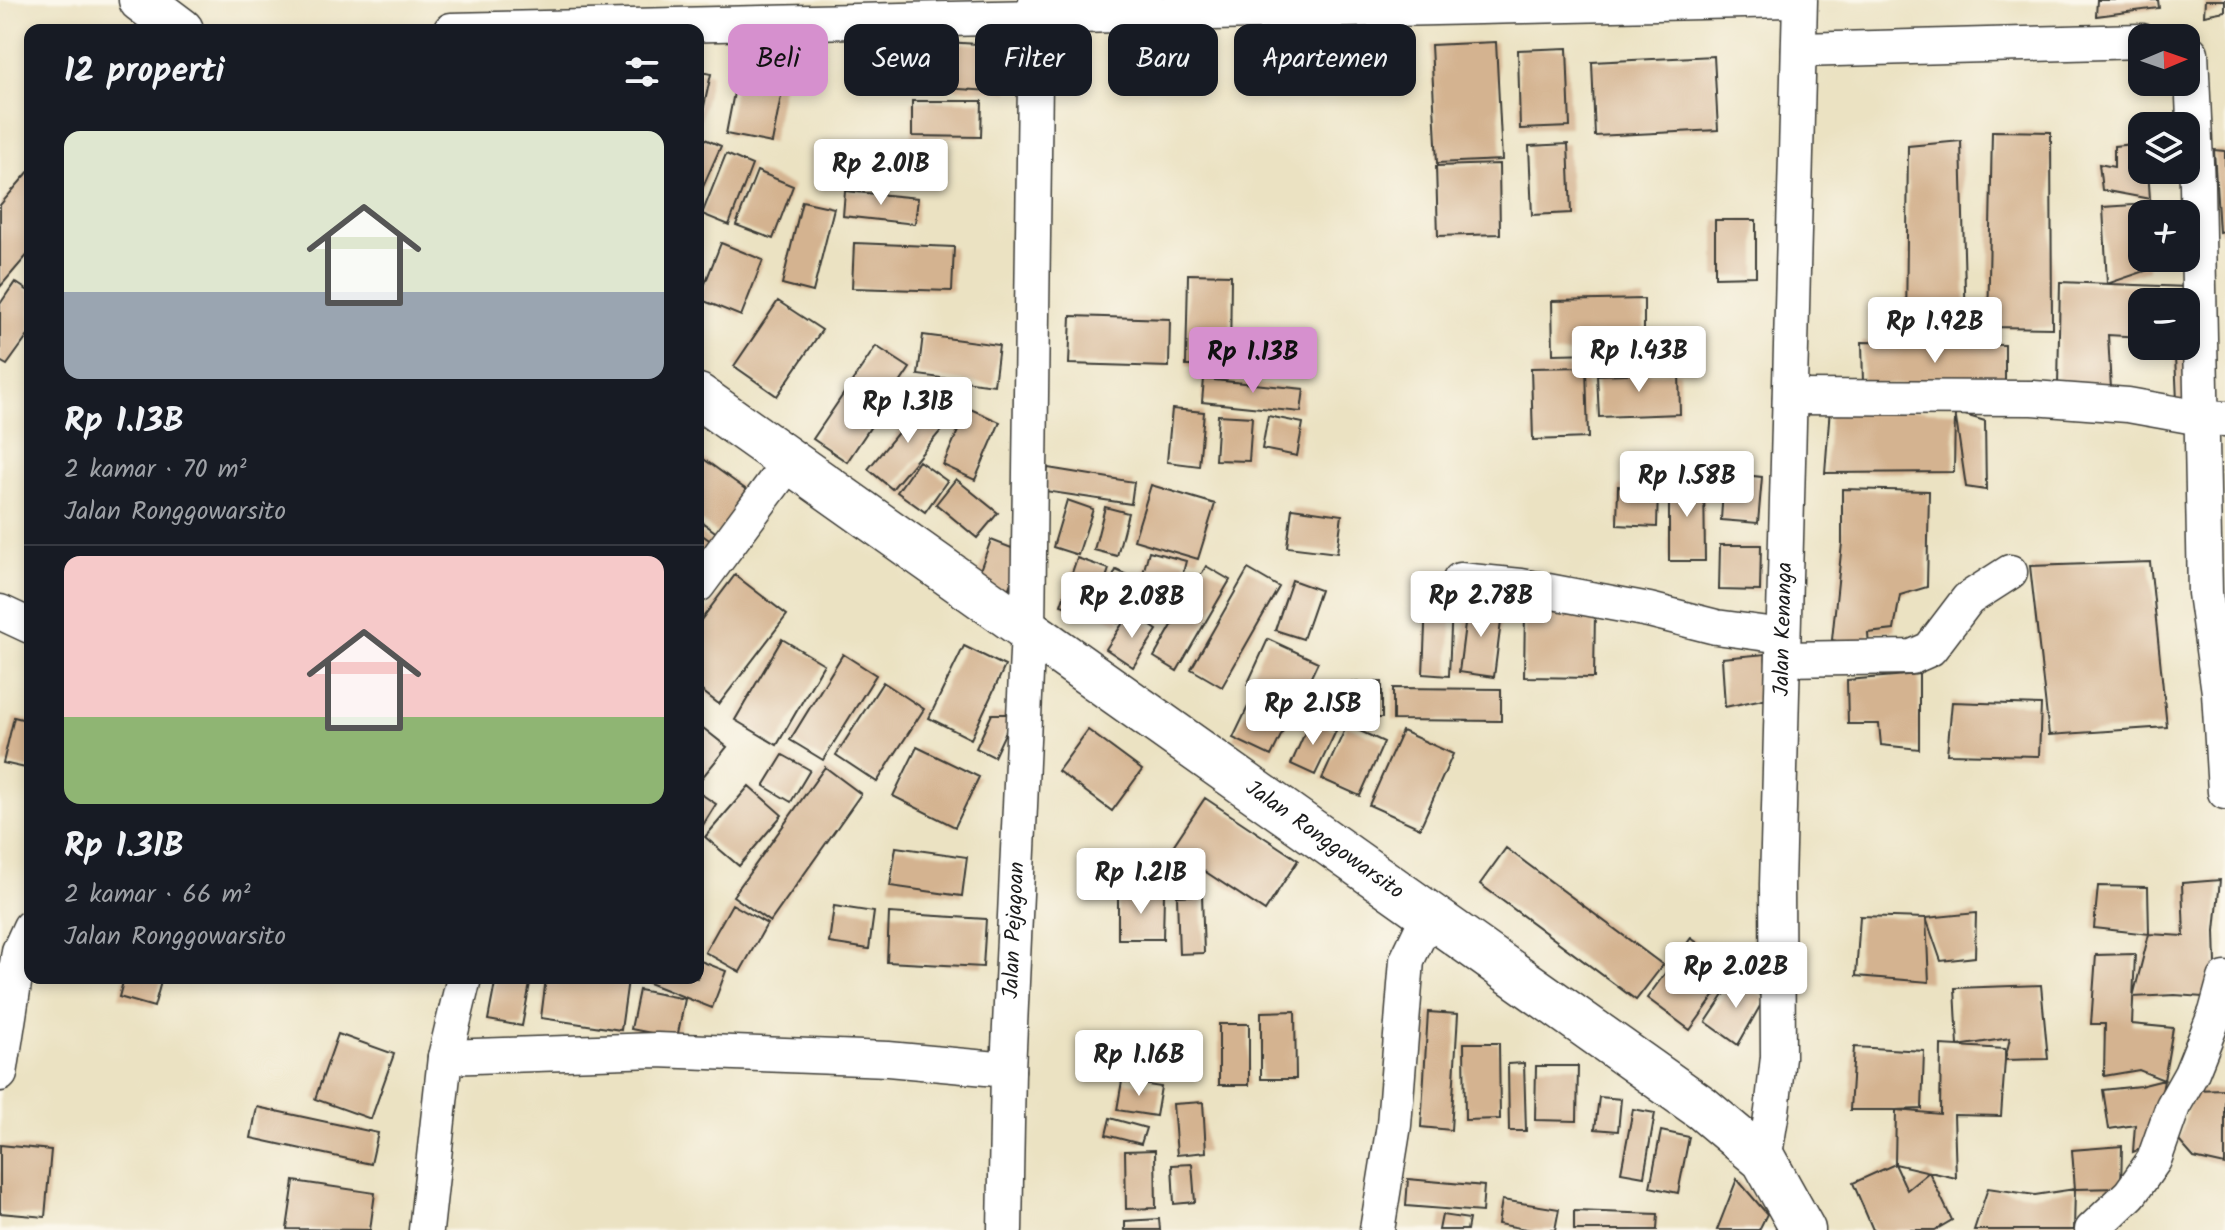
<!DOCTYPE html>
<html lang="id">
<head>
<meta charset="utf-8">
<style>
	body { margin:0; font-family:Kalam,sans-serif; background:#242831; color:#f1f3f6; height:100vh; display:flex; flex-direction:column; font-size:30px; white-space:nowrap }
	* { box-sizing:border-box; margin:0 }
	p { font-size:26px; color:#9ea1a6 }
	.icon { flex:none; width:44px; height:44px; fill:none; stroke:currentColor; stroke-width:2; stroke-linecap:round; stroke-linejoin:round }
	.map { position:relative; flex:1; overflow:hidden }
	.side { position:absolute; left:24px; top:24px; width:680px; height:960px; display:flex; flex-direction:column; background:#171b24; border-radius:16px; box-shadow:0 4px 12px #0003 }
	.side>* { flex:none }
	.hud { position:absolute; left:728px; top:24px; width:760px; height:72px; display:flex; gap:16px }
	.needle { width:52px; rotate:88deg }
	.fabs { position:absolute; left:2128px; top:24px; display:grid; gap:16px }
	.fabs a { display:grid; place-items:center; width:72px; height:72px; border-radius:16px; background:#171b24; box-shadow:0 4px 12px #0003; font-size:40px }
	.price { position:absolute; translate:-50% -68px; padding:0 18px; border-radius:8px; background:#fff; color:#222; font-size:26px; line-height:52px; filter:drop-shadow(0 2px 4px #0008) }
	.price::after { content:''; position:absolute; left:50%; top:48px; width:24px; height:18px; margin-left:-12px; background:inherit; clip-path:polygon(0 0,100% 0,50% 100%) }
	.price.on { background:#d690ce; color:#111 }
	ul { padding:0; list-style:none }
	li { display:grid; align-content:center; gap:16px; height:424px; padding:0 40px }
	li+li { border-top:2px solid #363941 }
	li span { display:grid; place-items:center; height:248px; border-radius:16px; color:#555 }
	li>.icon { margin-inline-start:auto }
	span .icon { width:144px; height:144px; fill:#fffc; stroke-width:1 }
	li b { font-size:34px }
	h2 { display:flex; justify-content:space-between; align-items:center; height:96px; padding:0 40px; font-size:34px }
	.chip { padding:0 28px; border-radius:16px; background:#171b24; box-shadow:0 4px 12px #0003; font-size:28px; line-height:72px }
	.chip.on { background:#d690ce; color:#111 }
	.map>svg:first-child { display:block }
</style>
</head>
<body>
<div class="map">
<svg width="2225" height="1230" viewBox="0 0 2225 1230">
	<rect width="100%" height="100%" fill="#fbf7ec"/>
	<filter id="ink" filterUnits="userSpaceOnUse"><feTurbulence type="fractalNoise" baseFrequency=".0125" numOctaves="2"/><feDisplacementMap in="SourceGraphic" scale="16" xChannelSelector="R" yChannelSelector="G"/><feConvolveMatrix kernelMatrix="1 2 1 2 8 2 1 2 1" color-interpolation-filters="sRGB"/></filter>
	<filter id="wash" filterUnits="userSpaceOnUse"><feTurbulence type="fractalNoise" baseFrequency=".006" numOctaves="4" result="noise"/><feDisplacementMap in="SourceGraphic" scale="32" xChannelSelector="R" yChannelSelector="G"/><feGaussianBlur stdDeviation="1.8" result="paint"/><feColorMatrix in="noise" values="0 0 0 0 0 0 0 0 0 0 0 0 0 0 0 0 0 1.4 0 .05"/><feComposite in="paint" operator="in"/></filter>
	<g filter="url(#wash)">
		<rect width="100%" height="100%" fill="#ebe2c2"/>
		<g id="blocks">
			<path fill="#d4b390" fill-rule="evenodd" d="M2097,0h61l1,8 -63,8z
				M2205,0h20v11l-21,4z
				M912,40l99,6 -3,46 -98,-6z
				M1496,42l6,118 -65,3 -6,-118z
				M1567,48l3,79 -50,2 -2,-79z
				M1714,56l4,74 -123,6 -3,-74z
				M698,71l13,3 -10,46 -3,-1z
				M738,72l46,9 -12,62 -46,-9z
				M912,101h70l-1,36 -69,-1z
				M1992,131l59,1 1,196 -64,-1z
				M698,136l23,10 -23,52z
				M1961,141l5,186 -60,2 2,-183z
				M2142,143v27h6l2,29 -48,-9 -3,-26 15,3v-21z
				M1568,144l3,69 -39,2 -3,-69z
				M2214,150l11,1v80l-6,1z
				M726,154l26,11 -23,60 -27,-11z
				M1499,164l1,70 -62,2 -2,-70z
				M30,170v82l-30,35v-82z
				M757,171l36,15 -20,53 -37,-14z
				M845,191l73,7 -3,26 -72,-8z
				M802,201l32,7 -21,84 -31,-8z
				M2149,204v10h-7v44h6v12l-41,14 -4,-77z
				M1715,220h41v56l-41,1z
				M721,243l42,17 -22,56 -42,-17z
				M854,243l100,4 -2,44 -100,-3z
				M1188,274l43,1 -1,91h-44z
				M15,282l15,10v41l-23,32 -7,-4v-57z
				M2060,282l127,5 1,15h-46v35l-34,-2 3,54 -53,-3z
				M1644,299v53l-91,2 -1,-53z
				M778,301l44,29 -45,66 -43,-30z
				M1071,316l99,3 -1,48 -100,-3z
				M923,335l76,10 -5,40 -76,-10z
				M1862,342l143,3v44l-142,-6z
				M876,346l34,22 -63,94 -34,-23z
				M2175,356l15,2v44l-13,-1z
				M1586,367l2,71 -55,2 -2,-72z
				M1679,372l1,42 -81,3 -2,-42z
				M1204,379l100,10 -3,23 -99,-10z
				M924,401l25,20 -57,68 -24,-20z
				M1830,407l125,5 -1,60 -129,1z
				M968,408l32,14 -25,58 -32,-15z
				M1172,409l32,3 -5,54 -32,-4z
				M1955,412l30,9 1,69 -20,-3z
				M1218,415l34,2 -3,44 -34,-1z
				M1268,416l35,7 -6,33 -35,-7z
				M698,455l50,36 -30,43 -20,-15z
				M919,461l28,20 -22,31 -28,-20z
				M1048,468l86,14 -3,22 -86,-13z
				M1724,473l38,4 -4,46 -37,-3z
				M1669,477h35l1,84h-36z
				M956,479l42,34 -21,25 -41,-34z
				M1151,485l64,19 -17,55 -64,-19z
				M1618,486l40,2 -1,39 -40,-2z
				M1842,489l87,2 -2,96 -27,8 -6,35 -26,3 1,15 -37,-8 10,-97z
				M1067,500l26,9 -15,46 -25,-8z
				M1105,507l23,6 -11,43 -23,-6z
				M1292,508l50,7 -5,38 -50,-6z
				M698,532l14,10 -14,20z
				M991,540l31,12 -15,41 -31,-12z
				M1720,545h41l-1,46 -41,-1z
				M1149,551l37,10 -15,59 -38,-9z
				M1077,558l32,11 -16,47 -32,-11z
				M2150,562l17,165 -118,8 -19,-169z
				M1206,566l24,14 -53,91 -23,-14z
				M1248,569l31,18 -57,100 -31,-18z
				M1116,570l22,10 -20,43 -22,-10z
				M735,575l52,40 -68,89 -21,-16v-64z
				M1292,580l28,10 -17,49 -28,-9z
				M1468,601l35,5 -9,71 -35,-5z
				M1426,603l26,1 -3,72 -26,-2z
				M1525,609l70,1 -1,68 -70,-1z
				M1130,612l27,18 -24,37 -27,-18z
				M782,639l42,25 -47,81 -42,-25z
				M1268,639l50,23 -21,45 -50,-22z
				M964,646l41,20 -34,73 -42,-21z
				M843,654l33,21 -53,85 -33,-20z
				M1766,654l2,44 -43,9 -3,-49z
				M1919,674v75l-38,-4 -2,-21h-31l-1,-44z
				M883,682l41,27 -47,73 -41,-27z
				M1382,682v36h-52v-35z
				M1393,688l108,1v32l-108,-1z
				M1255,692l38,19 -22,45 -38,-18z
				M1952,702l89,3 -2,51 -92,-2z
				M992,714h22l-20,43 -18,-9z
				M14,717l16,4v48l-27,-6z
				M1311,719l25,12 -21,44 -24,-11z
				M698,724l29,23 -26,32 -3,-2z
				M1347,725l37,17 -24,54 -38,-17z
				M1088,730l54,40 -30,41 -54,-40z
				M1402,731l51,23 -33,74 -51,-23z
				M917,747l62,30 -24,50 -62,-31z
				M783,755l27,15 -19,32 -27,-16z
				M825,767l36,27 -91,128 -37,-26z
				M749,786l33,29 -43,51 -34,-29z
				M698,792l18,12 -18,29z
				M1205,798l93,62 -33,51 -94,-62z
				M896,847l71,10 -5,39 -72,-10z
				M1506,848l157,117 -27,35 -156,-116z
				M2220,880l-5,51 2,67 -42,-3 -42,2 16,-63 35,2 -2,-53z
				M2098,886l50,1 1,47 -55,-6z
				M1118,893h46l-1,46h-45z
				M1202,895l2,58 -25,1 -2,-58z
				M732,904l35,20 -27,48 -35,-20z
				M834,906l40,6 -5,37 -40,-6z
				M889,913l97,6 -3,48 -96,-5z
				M1976,913l-1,44 -34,4 -15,-43 3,64 -73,-6 4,-60 66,2z
				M1691,938l42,32 -43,60 -43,-32z
				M2135,954l-3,70 41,4 -20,116 -20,8 2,-27 -26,4 -6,-39 37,-4 24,-6 -25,-10 -35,6 1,-52h-14l5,-69z
				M698,960l28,11 -14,37 -76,-30h62z
				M1738,974l26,25 -26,46 -32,-23z
				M124,978h38l-8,29 -35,-10z
				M496,978h35l-9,48 -34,-6z
				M546,978l82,2 -7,50 -80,-12z
				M2041,985l7,74 -43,1 -4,56 -47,-1 2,63 -61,-14 1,-54h-46l4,-63 70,4 -2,58 -26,1 44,4 1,-69 17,1 -3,-58zM2010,1038l-5,22v-11l-47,-3z
				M639,990l46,9 -8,39 -46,-9z
				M1295,1011l1,68h-35v-67z
				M1428,1012l30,2 -7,116 -30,-3z
				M1219,1024h30v61h-30z
				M338,1034l56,20 -23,65 -56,-20z
				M1132,1035l1,28 -38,1 -1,-28z
				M1464,1043h35l1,76 -35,1z
				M1524,1063l2,68h-17l-1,-67z
				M1536,1066h42l-1,55 -42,-1z
				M1122,1081l39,6 -5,29 -39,-6z
				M2225,1089v76l-31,-7 -15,-17 14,-51z
				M1599,1097l22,2 -3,32 -23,-2z
				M1203,1102l3,50 -29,3 -4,-51z
				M257,1107l121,26 -7,31 -120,-26z
				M1633,1109l22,4 -11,63 -23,-4z
				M1110,1118l36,10 -5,16 -35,-9z
				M1661,1131l28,6 -11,56 -28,-6z
				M0,1145l51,5 -6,67 -45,-4z
				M2122,1146l-1,42 -46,1 -1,41h-100l14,-42 47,7 40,-6 -3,-39z
				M1155,1150l1,58 -30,1 -1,-58z
				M1192,1164l3,38 -21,2 -2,-39z
				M1895,1164l12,26 22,-18 23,48 -17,10h-62l-20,-47z
				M1408,1179l76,7 -2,26 -76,-6z
				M1737,1179l30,35 -8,16h-42z
				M294,1181l81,12 -5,37 -83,-1z
				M1502,1200l57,9 -4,21h-24l-33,-6z
				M1574,1211l84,3 -1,16h-83z
				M1442,1215l27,4 -2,11h-28z
				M1159,1219l1,11h-35v-9z"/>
		</g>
	</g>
	<g filter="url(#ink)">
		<use href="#blocks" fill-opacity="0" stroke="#3b3a35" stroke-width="2"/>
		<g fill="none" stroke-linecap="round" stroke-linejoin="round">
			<defs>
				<g id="minor">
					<path d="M451,30l1343,-30"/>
					<path d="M2186,48l5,5 6,132 8,408 14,99 6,100"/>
					<path d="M1799,50l343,-9"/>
					<path d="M1790,397l243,1 95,7 73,13 24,1"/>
					<path d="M1460,580l61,6 128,24 67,17 67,9"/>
					<path d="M698,585l92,-124"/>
					<path d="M0,612l30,14"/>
					<path d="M1783,659l129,-2 18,-8 38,-50 42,-27"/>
					<path d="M445,1057l212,-7 231,9 120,11"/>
					<path d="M0,1074l19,-123 11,-24"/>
					<path id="s1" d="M1764,1160l8,-49 6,-54 -1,-172 23,-885"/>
					<path d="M426,1230l19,-173 19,-79"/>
					<path id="s2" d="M1005,1230l3,-160 20,-440 8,-630"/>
					<path d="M1377,1230l17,-105 13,-165 22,-46"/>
					<path d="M2092,1230l38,-36 24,-34 19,-54 18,-32 25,-62 9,-33"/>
				</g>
				<g id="secondary">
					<path d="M141,0l40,30"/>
					<path id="s3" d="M698,396l1004,712 62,52 39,70"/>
				</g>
			</defs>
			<use href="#minor" stroke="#3b3a35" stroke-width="37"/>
			<use href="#secondary" stroke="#3b3a35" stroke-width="47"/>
			<use href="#minor" stroke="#fff" stroke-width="34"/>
			<use href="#secondary" stroke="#fff" stroke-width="44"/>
		</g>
	</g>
	<g text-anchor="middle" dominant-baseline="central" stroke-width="6" stroke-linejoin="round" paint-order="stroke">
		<g font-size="22" fill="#1c1c1c" stroke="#fbf7ec">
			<text stroke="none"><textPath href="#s1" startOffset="532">Jalan Kenanga</textPath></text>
			<text stroke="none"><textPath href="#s3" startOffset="768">Jalan Ronggowarsito</textPath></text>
			<text stroke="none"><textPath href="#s2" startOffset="300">Jalan Pejagoan</textPath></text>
		</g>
	</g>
</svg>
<div class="fabs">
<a><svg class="needle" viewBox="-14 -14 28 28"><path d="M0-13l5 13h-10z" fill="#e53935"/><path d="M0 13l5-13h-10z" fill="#9ea1a6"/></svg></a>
<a><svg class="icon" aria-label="layers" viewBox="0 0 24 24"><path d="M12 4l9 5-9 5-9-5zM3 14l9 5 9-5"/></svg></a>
<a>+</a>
<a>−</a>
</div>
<b class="price" style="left:881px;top:207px">Rp 2.01B</b>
<b class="price" style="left:1935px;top:365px">Rp 1.92B</b>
<b class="price" style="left:1639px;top:394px">Rp 1.43B</b>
<b class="price on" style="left:1253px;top:395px">Rp 1.13B</b>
<b class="price" style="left:908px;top:445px">Rp 1.31B</b>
<b class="price" style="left:1687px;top:519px">Rp 1.58B</b>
<b class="price" style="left:1481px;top:639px">Rp 2.78B</b>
<b class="price" style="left:1132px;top:640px">Rp 2.08B</b>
<b class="price" style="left:1313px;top:747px">Rp 2.15B</b>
<b class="price" style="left:1141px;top:916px">Rp 1.21B</b>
<b class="price" style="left:1736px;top:1010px">Rp 2.02B</b>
<b class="price" style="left:1139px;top:1098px">Rp 1.16B</b>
<div class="hud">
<a class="chip on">Beli</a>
<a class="chip">Sewa</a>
<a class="chip">Filter</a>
<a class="chip">Baru</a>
<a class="chip">Apartemen</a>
</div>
<section class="side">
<h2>12 properti<svg class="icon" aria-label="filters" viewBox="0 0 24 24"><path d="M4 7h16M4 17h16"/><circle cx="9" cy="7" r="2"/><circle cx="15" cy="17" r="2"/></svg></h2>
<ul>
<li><span style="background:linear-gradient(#dfe7d0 65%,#9aa5b1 0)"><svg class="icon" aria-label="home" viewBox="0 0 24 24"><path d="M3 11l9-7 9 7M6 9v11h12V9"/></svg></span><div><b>Rp 1.13B</b><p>2 kamar · 70 m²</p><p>Jalan Ronggowarsito</p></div></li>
<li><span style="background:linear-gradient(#f6c9c9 65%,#8fb573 0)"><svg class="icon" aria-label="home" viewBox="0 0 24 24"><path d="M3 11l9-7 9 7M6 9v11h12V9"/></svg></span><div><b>Rp 1.31B</b><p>2 kamar · 66 m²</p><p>Jalan Ronggowarsito</p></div></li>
</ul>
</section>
</div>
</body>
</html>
